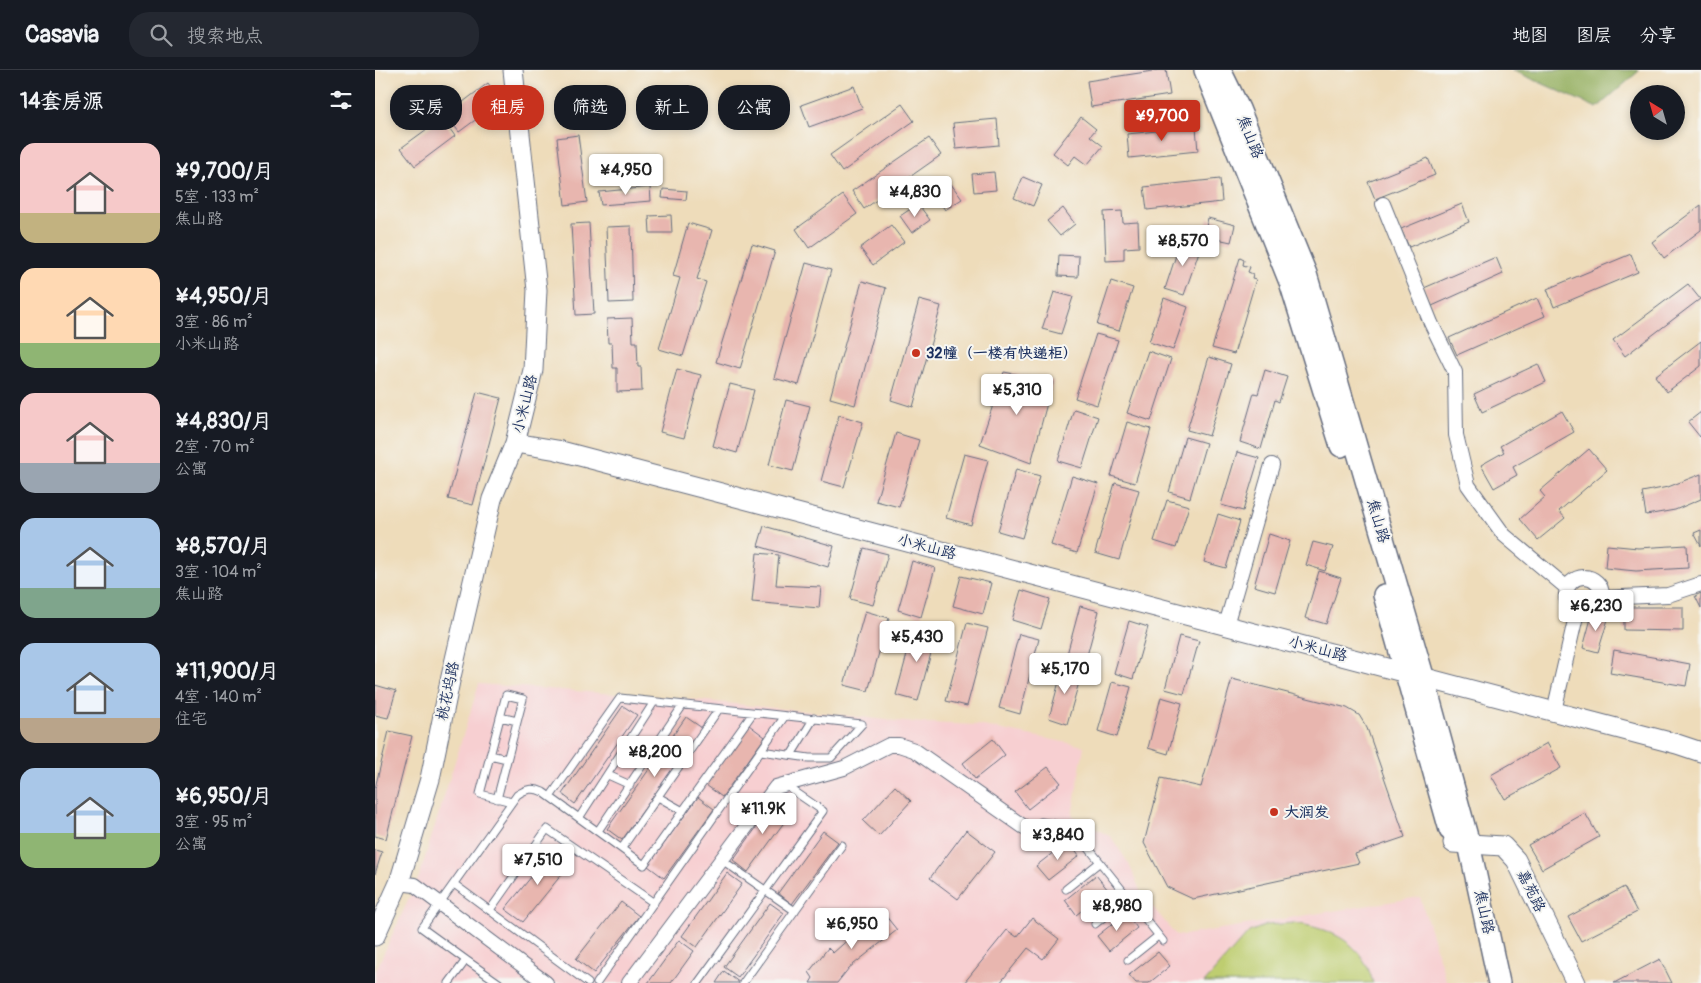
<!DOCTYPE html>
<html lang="zh">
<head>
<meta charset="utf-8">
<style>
	body { margin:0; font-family:Pangolin,"LXGW WenKai TC",sans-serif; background:#242831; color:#f1f3f6; height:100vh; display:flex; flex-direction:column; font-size:19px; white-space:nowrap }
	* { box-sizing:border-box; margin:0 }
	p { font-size:16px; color:#9ea1a6 }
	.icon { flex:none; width:28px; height:28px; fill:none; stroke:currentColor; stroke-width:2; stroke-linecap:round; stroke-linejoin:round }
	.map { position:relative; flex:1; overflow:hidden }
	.details { display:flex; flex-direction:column; background:#171b24; width:375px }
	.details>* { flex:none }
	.guide { position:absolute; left:15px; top:15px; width:475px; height:45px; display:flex; gap:10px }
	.needle { width:32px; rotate:323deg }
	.buttons { position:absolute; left:1255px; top:15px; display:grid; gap:10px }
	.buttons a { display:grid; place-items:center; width:55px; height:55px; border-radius:50%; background:#171b24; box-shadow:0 2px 8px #0003; font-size:25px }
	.price { position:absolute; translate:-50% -42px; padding:0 11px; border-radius:5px; background:#fff; color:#222; font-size:16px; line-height:32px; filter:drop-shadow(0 1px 2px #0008) }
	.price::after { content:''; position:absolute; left:50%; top:30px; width:15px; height:11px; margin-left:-8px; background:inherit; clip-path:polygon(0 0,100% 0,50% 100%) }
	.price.on { background:#c8321e; color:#fff }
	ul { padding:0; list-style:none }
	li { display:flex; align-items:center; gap:15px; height:125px; padding:0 20px }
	li span { display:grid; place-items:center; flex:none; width:140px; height:100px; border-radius:15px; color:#555 }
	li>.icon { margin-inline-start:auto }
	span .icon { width:60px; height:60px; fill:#fffc; stroke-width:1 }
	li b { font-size:21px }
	h2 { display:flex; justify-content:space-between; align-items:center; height:60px; padding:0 20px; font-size:21px }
	.tag { padding:0 18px; border-radius:20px; background:#171b24; box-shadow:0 2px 8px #0003; font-size:18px; line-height:45px }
	.tag.on { background:#c8321e; color:#fff }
	header { display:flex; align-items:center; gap:30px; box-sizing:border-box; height:70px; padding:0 25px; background:#171b24; border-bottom:1px solid #363941 }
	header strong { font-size:24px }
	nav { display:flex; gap:28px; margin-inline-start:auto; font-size:18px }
	.search { width:350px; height:45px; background:#242831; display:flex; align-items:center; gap:12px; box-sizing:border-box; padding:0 18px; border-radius:20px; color:#9ea1a6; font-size:19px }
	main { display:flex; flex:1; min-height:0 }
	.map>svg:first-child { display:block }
</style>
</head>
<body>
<header>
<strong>Casavia</strong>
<div class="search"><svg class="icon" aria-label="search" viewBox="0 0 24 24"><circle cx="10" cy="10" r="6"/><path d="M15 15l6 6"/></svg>搜索地点</div>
<nav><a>地图</a><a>图层</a><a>分享</a></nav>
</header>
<main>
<section class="details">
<h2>14套房源<svg class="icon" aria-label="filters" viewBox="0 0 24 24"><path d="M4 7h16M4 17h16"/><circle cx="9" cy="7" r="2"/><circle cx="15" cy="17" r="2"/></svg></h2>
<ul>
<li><span style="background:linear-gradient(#f6c9c9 70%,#c2b280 0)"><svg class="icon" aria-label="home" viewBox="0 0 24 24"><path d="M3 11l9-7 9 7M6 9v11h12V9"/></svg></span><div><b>¥9,700/月</b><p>5室 · 133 m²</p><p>焦山路</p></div></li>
<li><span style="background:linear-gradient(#ffd9b3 75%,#8fb573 0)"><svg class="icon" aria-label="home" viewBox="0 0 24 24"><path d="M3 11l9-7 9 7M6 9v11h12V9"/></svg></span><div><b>¥4,950/月</b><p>3室 · 86 m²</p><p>小米山路</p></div></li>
<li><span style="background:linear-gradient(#f6c9c9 70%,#9aa5b1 0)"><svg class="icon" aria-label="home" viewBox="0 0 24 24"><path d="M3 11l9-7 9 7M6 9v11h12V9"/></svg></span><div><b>¥4,830/月</b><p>2室 · 70 m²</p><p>公寓</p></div></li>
<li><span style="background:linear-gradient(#a9c7e8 70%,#7fa58c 0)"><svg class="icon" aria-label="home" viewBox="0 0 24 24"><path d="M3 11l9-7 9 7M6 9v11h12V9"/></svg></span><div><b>¥8,570/月</b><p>3室 · 104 m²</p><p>焦山路</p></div></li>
<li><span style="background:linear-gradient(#a9c7e8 75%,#b9a48a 0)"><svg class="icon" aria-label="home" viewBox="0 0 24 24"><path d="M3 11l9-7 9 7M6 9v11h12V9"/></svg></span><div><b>¥11,900/月</b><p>4室 · 140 m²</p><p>住宅</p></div></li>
<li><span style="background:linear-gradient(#a9c7e8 65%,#8fb573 0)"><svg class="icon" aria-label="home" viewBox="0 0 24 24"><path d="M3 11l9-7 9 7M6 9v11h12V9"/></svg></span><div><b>¥6,950/月</b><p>3室 · 95 m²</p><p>公寓</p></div></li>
</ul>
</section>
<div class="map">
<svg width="1326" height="913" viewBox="0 0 1326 913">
	<rect width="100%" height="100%" fill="#f6f6f2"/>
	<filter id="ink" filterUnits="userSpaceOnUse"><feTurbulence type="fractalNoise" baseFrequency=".02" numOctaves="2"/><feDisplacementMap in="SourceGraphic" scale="10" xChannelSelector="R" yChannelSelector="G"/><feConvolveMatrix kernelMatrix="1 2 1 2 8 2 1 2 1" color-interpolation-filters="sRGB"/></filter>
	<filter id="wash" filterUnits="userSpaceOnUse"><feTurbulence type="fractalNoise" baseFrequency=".0096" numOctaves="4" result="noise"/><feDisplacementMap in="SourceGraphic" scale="20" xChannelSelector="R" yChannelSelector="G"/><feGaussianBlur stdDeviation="1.12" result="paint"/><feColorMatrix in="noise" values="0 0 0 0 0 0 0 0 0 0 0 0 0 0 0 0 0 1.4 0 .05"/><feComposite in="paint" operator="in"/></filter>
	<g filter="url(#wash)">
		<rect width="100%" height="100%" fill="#eedcba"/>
		<path fill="#f7cfd1" d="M104,614l218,16 209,22 72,3 106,21 -12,70 39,21 18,27 12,29 36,43 243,-39 27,86h-1072v-11l44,-95z"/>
		<path fill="#becd6f" stroke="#6c7e66" d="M919,853c38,6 69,19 79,60h-169l45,-51 18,-7z"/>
		<path fill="#96b062" stroke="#587060" d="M1137,0h128l-43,38z"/>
		<g id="blocks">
			<path fill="#e8b6af" d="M784,0h7l4,25 -79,12 -4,-26z
				M113,13l13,18 -42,31 -13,-17z
				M479,16l8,22 -53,19 -8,-22z
				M527,34l12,17 -72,51 -12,-17z
				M706,47l15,12 -6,7 13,10 -16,19 -12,-9 -7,9 -15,-12z
				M67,48l13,18 -40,30 -14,-18z
				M622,49l2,26 -43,4 -3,-26z
				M821,57l2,24 -69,7 -2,-24z
				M203,65l9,67 -22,3 -8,-67z
				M554,68l12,17 -77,54 -12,-18z
				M1053,88l7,17 -60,24 -7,-17z
				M619,102l2,18 -22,2 -2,-18z
				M648,107l19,8 -9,21 -19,-8z
				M845,109l2,23 -75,8 -3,-23z
				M576,114l11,15 -17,11 -10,-15z
				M275,117l1,14 -50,4 -2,-13z
				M288,119l24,2 -1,9 -24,-2z
				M468,125l14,19 -48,34 -13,-19z
				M543,134l12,16 -18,13 -12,-17z
				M1087,134l7,18 -60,25 -8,-18z
				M1326,135v25l-37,28 -12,-16z
				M688,138l12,16 -15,12 -13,-15z
				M747,141l1,12 15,-1 1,25 -15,1v12l-18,1 -2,-49z
				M296,145l1,18h-22l-1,-17z
				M833,148l27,7 -4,17 -27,-6z
				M214,153l5,91 -18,1 -5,-91z
				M313,153l24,7 -15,49 9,3 -23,74 -24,-7 21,-71 -7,-2z
				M516,155l13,17 -31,23 -13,-17z
				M256,156l2,76 -24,1 -3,-76z
				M806,170l20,6 -17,49 -19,-6z
				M377,174l23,7 -35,118 -24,-7z
				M1256,184l7,18 -84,35 -7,-18z
				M684,185l20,1 -1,21 -20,-1z
				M1121,187l7,17 -71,32 -8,-18z
				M865,188l4,2 -1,5 7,2 -2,5 5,2 -1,4 4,1 -22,75 -22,-6z
				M431,193l25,7 -32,115 -25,-7z
				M487,211l24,7 -31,117 -25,-7z
				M736,211l22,7 -14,43 -22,-6z
				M1313,214l12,15 -75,57 -12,-16z
				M679,222l19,5 -12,37 -19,-5z
				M789,228l24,9 -15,43 -24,-8z
				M1162,228l8,18 -88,39 -8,-17z
				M544,230l22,6 -28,101 -22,-7z
				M257,248l1,24h4l1,25h3l1,24 -25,1v-24h-4l-1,-25h-4l-1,-24z
				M721,264l22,6 -21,65 -22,-7z
				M1326,271v25l-34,26 -12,-16z
				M773,281l23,8 -20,62 -24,-8z
				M834,287l22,7 -22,72 -22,-6z
				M1163,294l8,18 -64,30 -8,-18z
				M302,299l24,6 -17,63 -24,-6z
				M890,300l22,7 -8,25 -4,-2 -14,49 -21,-7 14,-49 4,1z
				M629,302l49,9 -22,82 -51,-19z
				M355,314l24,6 -17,63 -24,-7z
				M102,322l24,6 -28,107 -25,-6z
				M411,330l24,6 -17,65 -24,-6z
				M699,339l24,8 -16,51 -24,-7z
				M1187,341l12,21 -61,35 4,8 -23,13 -13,-23 23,-13 -4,-6z
				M1326,342v24l-1,1 -12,-15z
				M464,345l24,7 -19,65 -23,-6z
				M752,352l24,7 -16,54 -24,-7z
				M521,363l23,7 -20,67 -23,-6z
				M810,367l21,6 -16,55 -21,-6z
				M1214,379l18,21 -48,41 6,7 -27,22 -18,-21 25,-22 -5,-6z
				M862,382l22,6 -16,53 -22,-6z
				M589,384l24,6 -17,65 -25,-7z
				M641,399l24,7 -18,62 -24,-7z
				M1326,404v25l-26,11 -29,5 -4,-23 26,-5z
				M697,406l26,8 -21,69 -26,-8z
				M740,413l24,7 -20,70 -24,-7z
				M792,430l22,6 -13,42 -22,-7z
				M843,444l22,7 -14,47 -22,-6z
				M389,456l70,20 -6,21 -70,-21z
				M1326,460v16l-7,-13z
				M894,464l21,7 -15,51 -21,-6z
				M938,472l20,5 -8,24 -19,-6z
				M1232,475l31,3 49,-3 1,23 -52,3 -31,-3z
				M489,478l24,6 -15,51 -23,-6z
				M382,483l22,2 -3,30 45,2 -2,21 -67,-6z
				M537,491l23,7 -14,49 -23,-7z
				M944,501l22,7 -15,46 -21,-6z
				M586,506l30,7 -8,31 -30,-8z
				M646,520l29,9 -9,30 -29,-9z
				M1326,523v15l-6,-12z
				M705,536l19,5 -14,52 -19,-5z
				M1249,537h59v24l-59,-1z
				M490,541l24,7 -21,73 -24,-6z
				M1218,541l16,5 -11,36 -15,-4z
				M754,551l19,6 -15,52 -19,-6z
				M592,553l21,5 -21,78 -21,-5z
				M540,555l22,6 -19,70 -22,-6z
				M644,564l20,5 -19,75 -21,-6z
				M804,566l20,5 -15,53 -19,-5z
				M1239,580l76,14 -4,22 -76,-13z
				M688,597l19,5 -15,52 -18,-6z
				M857,609l115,29 12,7 8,13 38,109 -50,17 4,9 -166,36 -26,-12 -23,-44 17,-65 40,9z
				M737,612l19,5 -14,50 -19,-6z
				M0,615l21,6 -8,27 -13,-3z
				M786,627l21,6 -14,51 -20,-6z
				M248,636l14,9 -62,89 -13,-10z
				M311,647l16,11 -80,112 -15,-11z
				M374,655l16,12 -43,60 -16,-12z
				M14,661l23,5 -26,103 -11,-3v-48z
				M618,669l12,16 -30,24 -12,-16z
				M1172,673l14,25 -56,31 -14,-24z
				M673,697l13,16 -33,26 -13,-17z
				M520,716l16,15 -32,35 -16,-15z
				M323,727l16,12 -50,69 -16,-12z
				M402,729l16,11 -45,62 -15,-12z
				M1210,743l14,24 -57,32 -14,-24z
				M591,760l29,22 -37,47 -28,-21z
				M448,761l15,11 -46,62 -14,-11z
				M693,771l11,15 -31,24 -12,-14z
				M179,779l17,14 -48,59 -18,-13z
				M0,780l7,2 -7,22z
				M352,803l15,11 -45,63 -15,-11z
				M721,805l12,15 -32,25 -11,-15z
				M1249,817l13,25 -56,29 -13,-24z
				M246,832l18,14 -45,57 -18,-14z
				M395,833l14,10 -46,64 -14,-10z
				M506,840l16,20 -48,38 -12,15h-27l3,-5 -4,-6 19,-24 5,5z
				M751,843l11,15 -28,23 -12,-15z
				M657,848l27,21 -16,20 -15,-11 -28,35h-36l43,-53 10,7z
				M304,870l15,11 -23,32h-23z
				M783,882l12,14 -21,17h-13l-7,-8z
				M1285,889l12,24h-58z
				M349,901l16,12h-24z"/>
		</g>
	</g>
	<g filter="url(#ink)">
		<use href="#blocks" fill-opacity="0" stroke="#656c7e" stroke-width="1"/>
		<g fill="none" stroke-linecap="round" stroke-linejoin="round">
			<defs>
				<path id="lane" d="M125,647l17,4
					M386,681l48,7h22l31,-34
					M115,685l17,4
					M416,685l23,-37
					M233,705l22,10
					M175,727l70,-99 242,26
					M283,727l25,14
					M122,729l26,-100 -17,-4 -26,99 32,8
					M204,748l75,-116
					M649,757l8,2 9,-7 18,3 16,6 88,110
					M223,761l85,-126
					M247,778l97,-139
					M347,790l73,51
					M79,814l134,99
					M691,819l34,-27
					M115,840l57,-81 107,74
					M720,854l33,-26
					M91,890l33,23
					M753,890l30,-24
					M74,913l17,-23 -44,-32 95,-133c9,-6 16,-8 26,-3l101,73 109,-152
					M222,913l188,-267
					M323,913l125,-172 -38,-26
					M368,913l99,-138"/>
				<path id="street" d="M1008,134l48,119 24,49 1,63 12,50 36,50 63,53
					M1191 525a18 18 0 1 1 36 0a18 18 0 1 1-36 0Z
					M1226,528l67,-3 33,-11
					M851,555l46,-160
					M1179,641l23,-99
					M24,813l16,2 131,98
					M254,913l147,-196 68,-19 45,-23h10l15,5 110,77"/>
				<path id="secondary" d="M140,373l42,7 1120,294 24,8
					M1078,773l50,3 13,14 60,123
					M0,866l24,-53 31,-104 20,-98 42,-182 23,-56 18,-73 4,-80 -24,-220"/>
				<path id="primary" d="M830,0l85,212 51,164
					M845,0l19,39 67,165 117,402 46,168 30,139
					M1009,525l66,235"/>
			</defs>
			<use href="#lane" stroke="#656c7e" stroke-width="9"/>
			<use href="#street" stroke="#656c7e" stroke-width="16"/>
			<use href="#secondary" stroke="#656c7e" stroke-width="21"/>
			<use href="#primary" stroke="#656c7e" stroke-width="24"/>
			<use href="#lane" stroke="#fff" stroke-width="7"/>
			<use href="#street" stroke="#fff" stroke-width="14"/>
			<use href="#secondary" stroke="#fff" stroke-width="19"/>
			<use href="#primary" stroke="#fff" stroke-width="21"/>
		</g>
	</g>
	<g fill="#c8321e" stroke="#f6f6f2" stroke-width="2">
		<circle cx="541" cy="283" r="5"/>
		<circle cx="899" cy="742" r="5"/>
	</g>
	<g text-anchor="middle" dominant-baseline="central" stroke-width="4" stroke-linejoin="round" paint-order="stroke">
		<g font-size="15" fill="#1b2f5e" stroke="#f6f6f2">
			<text transform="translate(875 67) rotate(68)">焦山路</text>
			<text transform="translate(150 334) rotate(-76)">小米山路</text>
			<text transform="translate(1003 451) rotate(74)">焦山路</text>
			<text transform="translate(552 477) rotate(15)">小米山路</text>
			<text transform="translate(943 579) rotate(15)">小米山路</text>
			<text transform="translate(73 621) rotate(-78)">桃花坞路</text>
			<text transform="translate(1156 821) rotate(64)">嘉苑路</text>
			<text transform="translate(1109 842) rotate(78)">焦山路</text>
		</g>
		<g font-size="15" font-weight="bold" fill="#1b2f5e" stroke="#f6f6f2" text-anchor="start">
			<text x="551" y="283">32幢（一楼有快递柜）</text>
			<text x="909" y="742">大润发</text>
		</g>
	</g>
</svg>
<div class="buttons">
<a><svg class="needle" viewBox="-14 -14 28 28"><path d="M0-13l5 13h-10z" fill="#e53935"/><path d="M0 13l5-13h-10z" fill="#9ea1a6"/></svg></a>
</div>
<b class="price on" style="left:787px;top:72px">¥9,700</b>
<b class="price" style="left:251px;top:126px">¥4,950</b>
<b class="price" style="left:540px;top:148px">¥4,830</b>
<b class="price" style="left:808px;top:197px">¥8,570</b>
<b class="price" style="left:642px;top:346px">¥5,310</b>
<b class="price" style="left:1221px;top:562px">¥6,230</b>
<b class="price" style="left:542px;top:593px">¥5,430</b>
<b class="price" style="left:690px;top:625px">¥5,170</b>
<b class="price" style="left:280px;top:708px">¥8,200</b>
<b class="price" style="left:388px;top:765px">¥11.9K</b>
<b class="price" style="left:683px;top:791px">¥3,840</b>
<b class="price" style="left:163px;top:816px">¥7,510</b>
<b class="price" style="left:742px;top:862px">¥8,980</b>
<b class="price" style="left:477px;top:880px">¥6,950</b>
<div class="guide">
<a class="tag">买房</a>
<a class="tag on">租房</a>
<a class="tag">筛选</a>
<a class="tag">新上</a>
<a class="tag">公寓</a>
</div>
</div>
</main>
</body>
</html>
